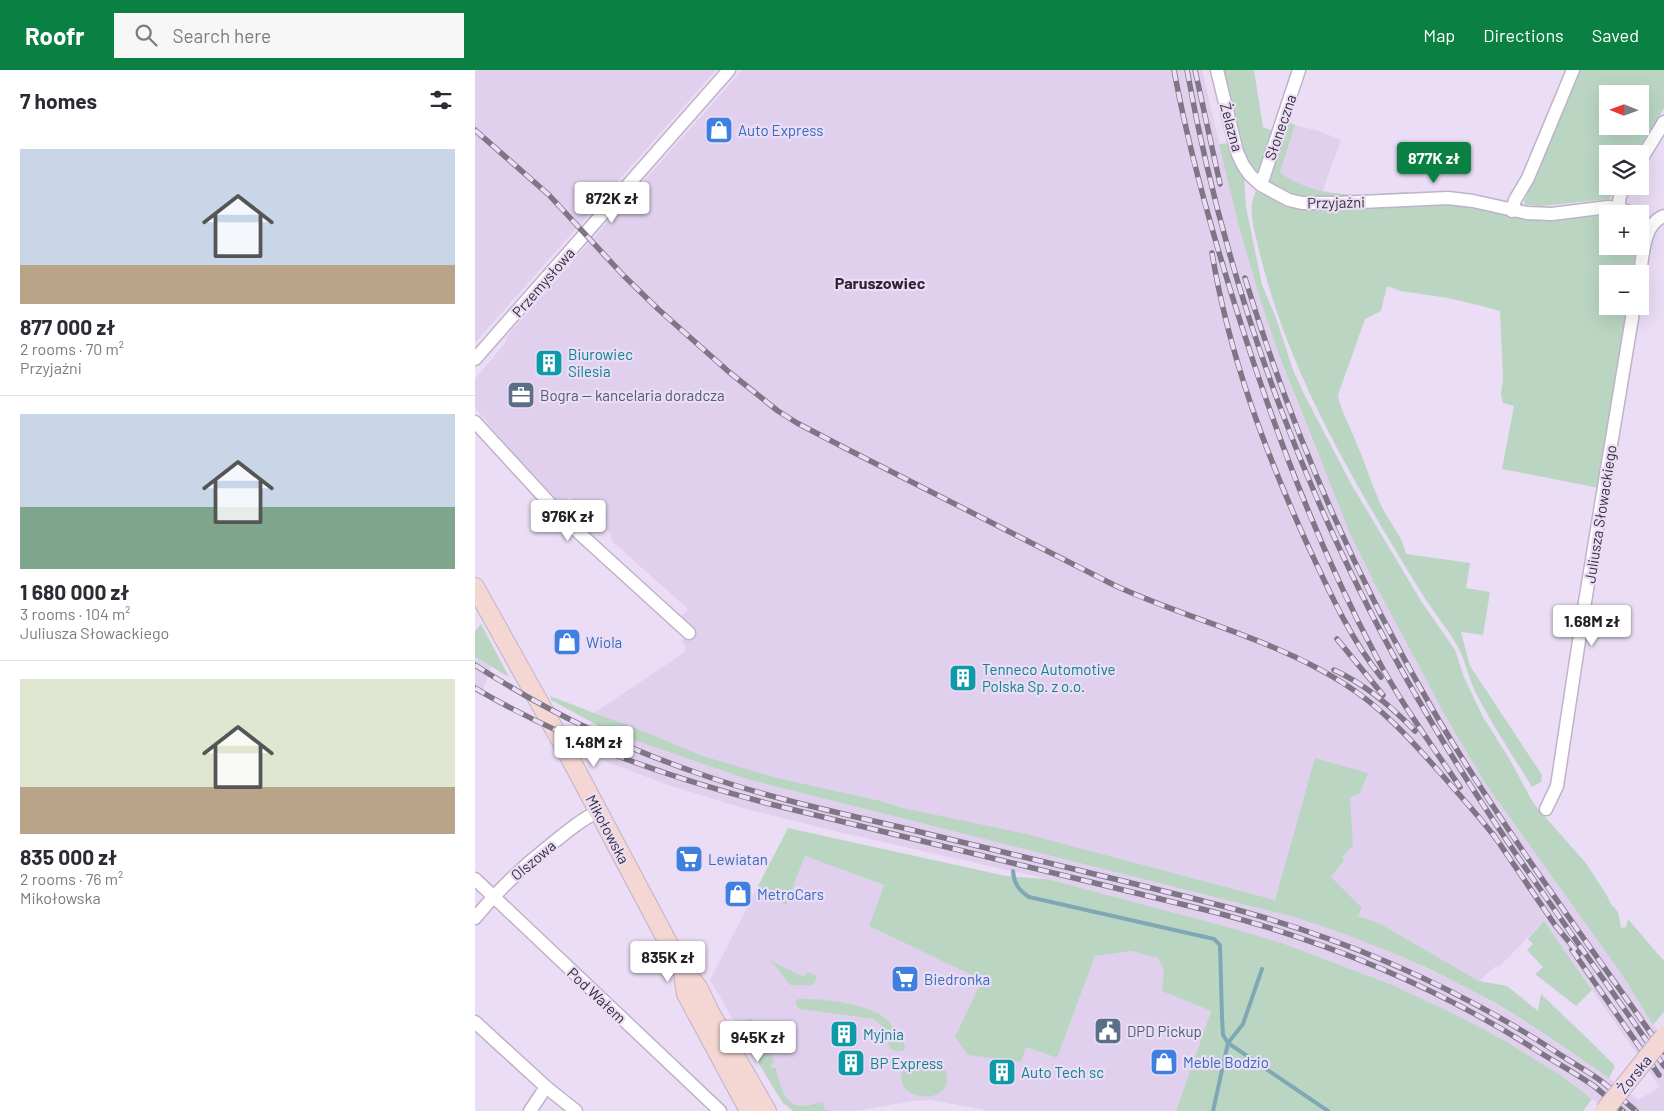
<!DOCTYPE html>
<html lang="en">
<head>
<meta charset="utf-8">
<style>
	body { margin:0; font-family:Barlow,sans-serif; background:#f7f7f7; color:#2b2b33; height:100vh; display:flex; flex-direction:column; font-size:19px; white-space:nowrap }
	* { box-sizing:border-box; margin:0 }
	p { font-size:16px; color:#7c7c81 }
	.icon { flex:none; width:28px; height:28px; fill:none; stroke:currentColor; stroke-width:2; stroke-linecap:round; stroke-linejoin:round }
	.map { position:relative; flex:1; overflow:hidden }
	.drawer { display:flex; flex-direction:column; background:#fff; width:475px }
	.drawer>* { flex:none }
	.needle { width:32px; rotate:271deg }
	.buttons { position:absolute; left:1124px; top:15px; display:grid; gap:10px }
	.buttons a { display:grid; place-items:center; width:50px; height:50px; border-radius:0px; background:#fff; box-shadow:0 5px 20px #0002; font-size:25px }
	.price { position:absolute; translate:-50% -42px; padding:0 11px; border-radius:5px; background:#fff; color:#222; font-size:16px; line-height:32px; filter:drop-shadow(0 1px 2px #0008) }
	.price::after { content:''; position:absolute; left:50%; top:30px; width:15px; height:11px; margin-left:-8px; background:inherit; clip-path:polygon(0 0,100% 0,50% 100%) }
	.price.on { background:#0b8043; color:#fff }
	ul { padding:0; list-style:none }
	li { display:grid; align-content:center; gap:10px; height:265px; padding:0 20px }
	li+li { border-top:1px solid #e1e1e2 }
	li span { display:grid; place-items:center; height:155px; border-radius:0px; color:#555 }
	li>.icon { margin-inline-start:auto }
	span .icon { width:90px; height:90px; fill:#fffc; stroke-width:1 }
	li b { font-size:21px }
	h2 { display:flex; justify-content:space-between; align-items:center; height:60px; padding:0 20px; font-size:21px }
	header { display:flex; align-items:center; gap:30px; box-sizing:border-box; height:70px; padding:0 25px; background:#0b8043; color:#fff }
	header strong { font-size:24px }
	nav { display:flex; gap:28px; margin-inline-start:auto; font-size:18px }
	.search { width:350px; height:45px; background:#f7f7f7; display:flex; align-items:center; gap:12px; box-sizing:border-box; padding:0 18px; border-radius:0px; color:#7c7c81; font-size:19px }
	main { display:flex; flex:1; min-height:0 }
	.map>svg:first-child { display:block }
</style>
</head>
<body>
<header>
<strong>Roofr</strong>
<div class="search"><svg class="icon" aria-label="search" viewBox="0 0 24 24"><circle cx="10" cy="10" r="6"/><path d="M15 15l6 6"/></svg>Search here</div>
<nav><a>Map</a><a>Directions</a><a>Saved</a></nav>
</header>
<main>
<section class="drawer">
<h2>7 homes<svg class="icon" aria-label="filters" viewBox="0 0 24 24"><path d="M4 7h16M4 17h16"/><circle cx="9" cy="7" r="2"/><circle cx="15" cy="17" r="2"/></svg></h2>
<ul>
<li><span style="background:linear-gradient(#c9d6e8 75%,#b9a48a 0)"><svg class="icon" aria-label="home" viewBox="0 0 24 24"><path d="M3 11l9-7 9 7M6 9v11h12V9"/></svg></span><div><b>877 000 zł</b><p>2 rooms · 70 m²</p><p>Przyjaźni</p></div></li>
<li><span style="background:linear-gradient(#c9d6e8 60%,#7fa58c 0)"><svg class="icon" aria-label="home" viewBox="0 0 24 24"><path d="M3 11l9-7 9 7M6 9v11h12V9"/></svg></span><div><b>1 680 000 zł</b><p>3 rooms · 104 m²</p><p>Juliusza Słowackiego</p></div></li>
<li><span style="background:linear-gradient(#dfe7d0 70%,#b9a48a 0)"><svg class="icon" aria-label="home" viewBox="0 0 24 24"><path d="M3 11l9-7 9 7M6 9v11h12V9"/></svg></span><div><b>835 000 zł</b><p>2 rooms · 76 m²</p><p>Mikołowska</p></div></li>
</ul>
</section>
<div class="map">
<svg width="1189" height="1041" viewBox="0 0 1189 1041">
	<rect width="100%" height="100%" fill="#eaddf5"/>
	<path fill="#e0d0ed" d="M0,0h241l-241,273z
		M267,0h460l36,153 21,73 20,59 37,95 92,197 34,63 41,70 140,196 30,49 11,13v73h-56l-46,-35 -58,-36 -50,-26 -59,-28 -113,-43 -54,-16 -181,-48 -204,-46 -100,-25 -75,-23 -66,-25 -17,-8 12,-27 13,7 140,48 544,137 46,14 64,27 64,30 56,33 85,57 29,22 22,-13 -116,-166 -45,46 -3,-1 -17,15 -100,-58 -100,-35 -4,12 -372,-92 -22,-7 -103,-23 -75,-22 -75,-31 -34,-12 91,-61v-7l-4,-3 13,-13 -13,-12 7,-8 -75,-67 -3,-9 -40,-36 -8,8 -55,-59 -32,-38v-29l31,-37 1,-6z
		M820,55l24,6 22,9 -19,52 -27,-9 -15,-10z
		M0,587l16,10 -10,29 -6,-4z
		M330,786l79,29 -15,41 114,54 -28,57 71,10 31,11 38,-103 36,-4 27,7 6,13 -1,20 48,20 -35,100h-186l-59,-11 -19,1 -56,10h-63l-3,-2 -14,-16 -66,-113 46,-90 30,15z"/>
	<path fill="#bad6c3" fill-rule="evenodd" d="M749,0h30l9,57 11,4 -13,40 -7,2c-18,-30 -23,-68 -30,-103z
		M1103,0h86v38l-28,46h-29v32h10l-8,13 -68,7 -15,-1 -2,-3zM1132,24h33v32h-33z
		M813,52l7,3 -15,48c40,27 80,22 127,19v3l-70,3 -42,-1 -23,-10 -3,-6z
		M755,73l14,33 2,31 16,78 14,33 17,52 10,22 47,90 71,119 34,49 9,27 19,40 27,43 21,39 7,10 47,53 21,32 5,10 7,8 3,16 5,-1 2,-8 35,41 1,-1v53l-11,13 -30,-49 -140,-196 -41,-70 -68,-128 -25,-51 -70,-176 -20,-59 -21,-73 -19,-79z
		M781,121l32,14 149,-3 179,12h-9v32h33l-5,28h-28v32h23l-31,182 -97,-19 12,-63 -11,-3 -2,-8 2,-16 -3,-68 -18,-5 -34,-8 -47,-7 -14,-5 -6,25 -16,8 -27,76c3,17 12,31 18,47 9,20 15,41 24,61 8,18 22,32 26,51l64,9 -4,25 24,4 -7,43 -22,-3 9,34 72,109 -1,7 -9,5c-20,-33 -41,-64 -58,-98 -6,-14 -9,-29 -16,-42 -10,-18 -23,-33 -34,-50 -66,-108 -134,-219 -164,-343 -4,-19 -14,-44 -4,-63z
		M6,554l28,53 -34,-20v-26z
		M75,626l44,17 34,12 75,31 75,22 103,23 22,7 123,26 249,66 40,-142 53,15 -8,20 -10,5 3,47 -11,13 2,2 -13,17 31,31 -4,8 21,7 100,58 28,5 31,25 3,-17 48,46 26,26 -6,12c-46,-31 -92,-65 -142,-90 -55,-29 -113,-52 -173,-71l-544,-137 -140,-48 -59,-32z
		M313,758l218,48 41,3 181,48 54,16 113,43 59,28 50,26 58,36 30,23 -9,12h-407l35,-100 -49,-20 2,-20 -6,-13 -27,-7 -36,5 -38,102 -31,-11 -5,15 -53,-7 -13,-18 27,-57 -113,-54 15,-41 -79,-29 -19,49 -30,-15z
		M1069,851l48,69 -16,16 -41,-32 8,-7 -16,-17 6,-6 -5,-5z
		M290,888l39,19 3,-5 10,4 -2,6 -3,3h-22c-8,-10 -13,-21 -25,-27z
		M323,929c23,-1 69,4 87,19 8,7 12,17 19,24l1,7c-4,4 -11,3 -15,-1l-7,-21 -9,-8 -73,-10c-4,-1 -6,-4 -5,-8z
		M273,949h4l5,5 3,-1 6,12 -8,3 1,5 -1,1v2h2l2,5 8,-2 4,14 -3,1 1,4h4c4,15 7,37 26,38 7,0 14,-3 21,-4l2,8h5v1h-37l-10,-8 -44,-73 4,-7z
		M443,989l20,2c6,5 10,12 9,21 -4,24 -55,17 -44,-12 2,-7 8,-10 15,-11z"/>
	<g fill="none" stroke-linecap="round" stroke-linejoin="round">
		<path stroke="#80a7b4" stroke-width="4" d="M538,801c1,13 6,19 16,26l185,42 6,6 2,71 1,19 5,8 100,68
			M738,1041l15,-68 15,-19 19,-55"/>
		<defs>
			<path id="minor" d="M742,0l20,82 6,13 7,10 11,10 28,15 13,3h37l109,-5 25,3 54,12 25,1 56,-7 10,1 17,6
				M1165,91l24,-39
				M786,115l38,-115
				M1143,138l2,-12 4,-10
				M1037,141l3,-11 13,-22 45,-108
				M1165,204c3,-19 3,-50 24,-58
				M0,289l254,-289
				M0,352l91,99 123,112
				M1071,739l11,-23 26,-172 51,-308
				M0,809l245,232
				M0,848c23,-28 45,-49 73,-71 16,-13 32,-27 51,-36
				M0,952l71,65 30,24
				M55,1041l16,-24"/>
			<path id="secondary" d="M0,517l87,156 119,224 17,20 12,25 57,99
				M207,897l4,27 63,117"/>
		</defs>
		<use href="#minor" stroke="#bfb2c9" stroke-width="15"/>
		<use href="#secondary" stroke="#bfb2c9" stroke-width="20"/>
		<use href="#minor" stroke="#fff" stroke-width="12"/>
		<use href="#secondary" stroke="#f4d7d3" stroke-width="18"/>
		<defs>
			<path id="rail" d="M699,0c16,87 41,173 68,257 36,113 78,224 134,329 24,46 55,88 84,131
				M712,0c41,227 124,449 242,648 70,119 156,233 235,348
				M720,0l25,114
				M0,60l74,65 74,80 35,34 71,63 49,39 19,12 48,25 269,137c75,35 158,53 229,98 39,24 70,59 100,93 18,21 37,41 54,64
				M737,183c17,103 54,201 97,295 21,45 41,90 72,129
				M770,208c47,154 111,301 192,439 69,116 150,225 227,335
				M862,569l46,56
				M0,595c71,46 148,83 228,110 69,24 142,39 213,56 110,27 220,52 329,81 110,31 212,76 308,138 16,11 33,20 48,31 12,9 23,20 35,30
				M859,600c31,14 57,36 81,61
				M0,618c93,55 195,90 299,117l440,107c114,30 222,74 322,138 19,12 39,23 58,36 10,8 19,17 29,25
				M1018,764l62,91 24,29
				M1097,880l87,125"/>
		</defs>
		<use href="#rail" stroke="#7e7685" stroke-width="5.5"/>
		<use href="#rail" stroke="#eaddf5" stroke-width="4" stroke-dasharray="11" stroke-linecap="butt"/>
		<defs>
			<path id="secondary-bridge" d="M1129,1041l60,-75"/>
		</defs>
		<use href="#secondary-bridge" stroke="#bfb2c9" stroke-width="20" stroke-linecap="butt"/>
		<use href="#secondary-bridge" stroke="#f4d7d3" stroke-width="18"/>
	</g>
	<defs>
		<symbol id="shop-square" viewBox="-11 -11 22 22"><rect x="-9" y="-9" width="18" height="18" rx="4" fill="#3f7fe0" stroke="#eaddf5"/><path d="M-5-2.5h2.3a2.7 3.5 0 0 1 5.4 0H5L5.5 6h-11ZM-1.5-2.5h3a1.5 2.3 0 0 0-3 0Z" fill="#fff"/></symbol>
		<symbol id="building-square" viewBox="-11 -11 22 22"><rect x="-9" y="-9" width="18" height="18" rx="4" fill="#0f9aa8" stroke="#eaddf5"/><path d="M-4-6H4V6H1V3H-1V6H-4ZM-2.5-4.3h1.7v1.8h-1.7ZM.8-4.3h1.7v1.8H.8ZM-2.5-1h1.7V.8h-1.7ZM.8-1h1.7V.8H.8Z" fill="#fff"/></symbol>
		<symbol id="office-square" viewBox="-11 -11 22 22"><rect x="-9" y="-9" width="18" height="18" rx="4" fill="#5c6f8a" stroke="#eaddf5"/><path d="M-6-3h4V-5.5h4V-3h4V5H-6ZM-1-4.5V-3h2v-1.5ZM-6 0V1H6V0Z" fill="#fff"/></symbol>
		<symbol id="supermarket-square" viewBox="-11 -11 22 22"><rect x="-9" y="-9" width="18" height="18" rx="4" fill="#3f7fe0" stroke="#eaddf5"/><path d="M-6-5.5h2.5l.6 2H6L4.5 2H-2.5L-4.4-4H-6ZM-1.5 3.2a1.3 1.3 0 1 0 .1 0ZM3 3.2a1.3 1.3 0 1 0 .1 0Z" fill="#fff"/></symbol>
		<symbol id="civic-square" viewBox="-11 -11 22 22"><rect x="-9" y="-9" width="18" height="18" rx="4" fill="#5c6f8a" stroke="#eaddf5"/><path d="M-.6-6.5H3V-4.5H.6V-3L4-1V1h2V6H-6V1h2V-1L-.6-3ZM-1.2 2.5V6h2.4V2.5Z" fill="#fff"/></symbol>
	</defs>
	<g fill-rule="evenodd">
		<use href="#shop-square" x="228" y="44" width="32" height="32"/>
		<use href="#building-square" x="58" y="277" width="32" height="32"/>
		<use href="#office-square" x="30" y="309" width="32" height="32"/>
		<use href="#shop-square" x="76" y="556" width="32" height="32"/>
		<use href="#building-square" x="472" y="592" width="32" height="32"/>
		<use href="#supermarket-square" x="198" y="773" width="32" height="32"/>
		<use href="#shop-square" x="247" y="808" width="32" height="32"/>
		<use href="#supermarket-square" x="414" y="893" width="32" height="32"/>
		<use href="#civic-square" x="617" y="945" width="32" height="32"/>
		<use href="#building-square" x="353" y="948" width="32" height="32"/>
		<use href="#shop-square" x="673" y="976" width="32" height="32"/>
		<use href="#building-square" x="360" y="977" width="32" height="32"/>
		<use href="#building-square" x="511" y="986" width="32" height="32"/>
	</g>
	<g text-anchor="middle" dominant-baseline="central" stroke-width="4.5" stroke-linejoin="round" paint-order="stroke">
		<g font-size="15" fill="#353039" stroke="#eaddf5">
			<text transform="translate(757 57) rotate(75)">Żelazna</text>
			<text transform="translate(805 57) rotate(-71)">Słoneczna</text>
			<text transform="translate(861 132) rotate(-1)">Przyjaźni</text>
			<text transform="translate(68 212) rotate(-49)">Przemysłowa</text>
			<text transform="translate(1125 444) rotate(-81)">Juliusza Słowackiego</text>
			<text transform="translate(133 759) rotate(62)">Mikołowska</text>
			<text transform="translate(58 790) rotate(-40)">Olszowa</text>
			<text transform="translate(122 925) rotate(43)">Pod Wałem</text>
			<text transform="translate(1159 1004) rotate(-51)">Żorska</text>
		</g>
		<g font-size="15" fill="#366cbe" stroke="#eaddf5" text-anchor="start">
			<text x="263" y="60">Auto Express</text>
			<text x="111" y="572">Wiola</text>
			<text x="233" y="789">Lewiatan</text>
			<text x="282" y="824">MetroCars</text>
			<text x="449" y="909">Biedronka</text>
			<text x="708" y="992">Meble Bodzio</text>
		</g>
		<g font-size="15" fill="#0d838f" stroke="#eaddf5" text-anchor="start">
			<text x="93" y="284">Biurowiec<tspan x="93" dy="17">Silesia</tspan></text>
			<text x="507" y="599">Tenneco Automotive<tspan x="507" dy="17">Polska Sp. z o.o.</tspan></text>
			<text x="388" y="964">Myjnia</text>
			<text x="395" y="993">BP Express</text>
			<text x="546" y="1002">Auto Tech sc</text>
		</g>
		<g font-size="15" fill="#4e5e75" stroke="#eaddf5" text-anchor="start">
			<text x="65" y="325">Bogra — kancelaria doradcza</text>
			<text x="652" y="961">DPD Pickup</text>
		</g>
		<g font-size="16" font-weight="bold" fill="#2f2436" stroke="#eaddf5">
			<text x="405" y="212">Paruszowiec</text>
		</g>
	</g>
</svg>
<div class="buttons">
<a><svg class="needle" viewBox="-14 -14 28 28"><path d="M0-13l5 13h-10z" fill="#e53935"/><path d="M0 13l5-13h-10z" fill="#7c7c81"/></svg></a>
<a><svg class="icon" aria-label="layers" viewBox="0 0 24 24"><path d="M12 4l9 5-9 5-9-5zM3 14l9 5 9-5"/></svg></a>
<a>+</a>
<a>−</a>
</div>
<b class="price on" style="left:959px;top:114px">877K zł</b>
<b class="price" style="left:137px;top:154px">872K zł</b>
<b class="price" style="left:93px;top:472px">976K zł</b>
<b class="price" style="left:1117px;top:577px">1.68M zł</b>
<b class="price" style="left:119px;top:698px">1.48M zł</b>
<b class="price" style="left:193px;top:913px">835K zł</b>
<b class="price" style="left:283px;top:993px">945K zł</b>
</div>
</main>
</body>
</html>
